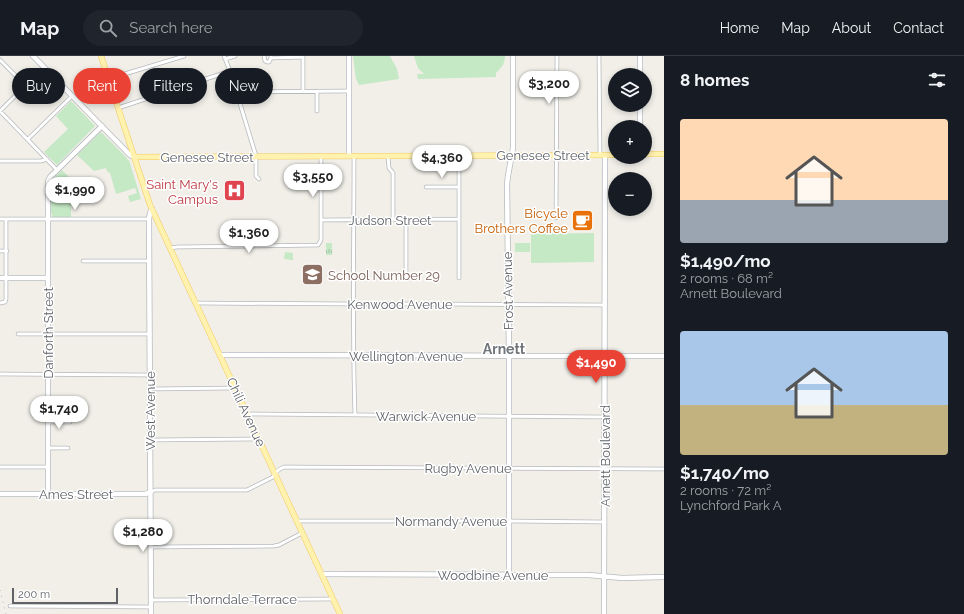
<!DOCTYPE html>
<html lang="en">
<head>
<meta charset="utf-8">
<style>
	body { margin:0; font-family:Raleway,sans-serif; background:#20242c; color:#f1f3f6; height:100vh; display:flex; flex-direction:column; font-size:15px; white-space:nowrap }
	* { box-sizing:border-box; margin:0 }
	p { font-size:13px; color:#9ea1a6 }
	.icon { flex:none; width:22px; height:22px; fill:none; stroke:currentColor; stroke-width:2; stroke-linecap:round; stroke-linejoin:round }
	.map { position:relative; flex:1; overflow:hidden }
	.panel { display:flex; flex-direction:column; background:#171b24; width:300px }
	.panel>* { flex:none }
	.guide { position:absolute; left:12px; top:12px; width:380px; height:36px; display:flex; gap:8px }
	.controls { position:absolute; left:608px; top:12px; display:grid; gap:8px }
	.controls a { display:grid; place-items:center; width:44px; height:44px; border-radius:50%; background:#171b24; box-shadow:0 2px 6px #0003; font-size:20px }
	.scale { position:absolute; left:12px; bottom:10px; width:106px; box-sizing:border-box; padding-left:4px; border:2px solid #5f6368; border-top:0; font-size:11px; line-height:14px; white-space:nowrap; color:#5f6368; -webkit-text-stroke:3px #fff; paint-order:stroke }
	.price { position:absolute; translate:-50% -34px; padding:0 9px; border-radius:14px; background:#fff; color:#222; font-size:13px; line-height:26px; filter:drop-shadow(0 1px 2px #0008) }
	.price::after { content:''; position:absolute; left:50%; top:24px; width:12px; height:9px; margin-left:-6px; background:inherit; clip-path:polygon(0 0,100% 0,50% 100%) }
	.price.current { background:#ea4335; color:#fff }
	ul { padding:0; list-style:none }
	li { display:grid; align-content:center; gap:8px; height:212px; padding:0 16px }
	li span { display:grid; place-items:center; height:124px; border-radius:4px; color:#555 }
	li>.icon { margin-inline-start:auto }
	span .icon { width:72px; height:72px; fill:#fffc; stroke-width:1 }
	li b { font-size:17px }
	h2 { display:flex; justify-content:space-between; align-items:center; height:48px; padding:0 16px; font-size:17px }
	.chip { padding:0 14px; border-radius:18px; background:#171b24; box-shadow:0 2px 6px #0003; font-size:14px; line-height:36px }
	.chip.current { background:#ea4335; color:#fff }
	header { display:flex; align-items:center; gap:24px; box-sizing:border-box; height:56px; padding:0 20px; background:#171b24; border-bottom:1px solid #363941 }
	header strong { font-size:19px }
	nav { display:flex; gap:22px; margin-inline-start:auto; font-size:14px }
	.search { width:280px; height:36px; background:#20242c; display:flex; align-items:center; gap:10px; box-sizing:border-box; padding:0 14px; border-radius:22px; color:#9ea1a6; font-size:15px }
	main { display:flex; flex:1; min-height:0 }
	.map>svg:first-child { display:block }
</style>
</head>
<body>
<header>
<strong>Map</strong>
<div class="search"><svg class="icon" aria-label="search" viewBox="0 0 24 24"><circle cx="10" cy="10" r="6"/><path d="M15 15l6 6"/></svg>Search here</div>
<nav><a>Home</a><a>Map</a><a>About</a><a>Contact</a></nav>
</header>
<main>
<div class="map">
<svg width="664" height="558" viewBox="0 0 664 558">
	<defs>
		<pattern id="park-tufts" width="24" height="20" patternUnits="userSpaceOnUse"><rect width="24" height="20" fill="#c5e8c5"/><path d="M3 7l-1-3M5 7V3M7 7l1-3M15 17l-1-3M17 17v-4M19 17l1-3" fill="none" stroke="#a3c0a4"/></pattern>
	</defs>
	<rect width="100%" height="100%" fill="#f1efe8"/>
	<path fill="#c5e8c5" d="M353,0h37l7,13 2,10 -40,6 -3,-6z
		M414,0h91c0,8 -4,12 -9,17v4l-78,2 -1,-5h7l-6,-6z
		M71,45l24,25 -38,39 -13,-13 24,-23 -12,-13z
		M101,76l26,26 1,3 1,-1 12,39 -11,3 -2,-6 9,-3 -2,-5 -19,6 -6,-21 -3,-2 -1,-3 -12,3 -17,-16z
		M62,114l12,12 -3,6v29h-19v-3l-2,-1v-31z
		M594,177v29l-63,1v-29z
		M515,187h15v9h-15z"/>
	<path fill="url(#park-tufts)" d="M326,187h6v12h-6z
		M285,196l8,1v7l-9,-1z"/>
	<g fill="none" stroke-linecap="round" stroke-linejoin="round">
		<defs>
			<path id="street" d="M224,0l6,15 26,85v20l3,3
				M264,0l1,5 2,1h2l2,-4
				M271,0v2l32,-1
				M303,0v35
				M599,0l1,99
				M225,3l10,-3
				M0,4l26,26
				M108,23l76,-23
				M317,35v20
				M237,36l112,-1
				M118,52l112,-37
				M0,55l57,59
				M0,55l44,-44
				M28,83l44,-43
				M459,99v123
				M354,100c0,86 -2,173 1,259
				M388,100l1,12 4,5v47
				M0,105h41l6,-2
				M426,131h33
				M556,162l1,-162
				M0,163h149
				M321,164l138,-1
				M406,164v58
				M170,192l7,-1 141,-2 3,-5v-84
				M0,195h7
				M83,205h66
				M0,247l5,-1 1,-3v-80
				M196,247l158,1h84l167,1
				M18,278h132
				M0,318l150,1
				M150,333l85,-1
				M247,358l358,3
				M48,366h22
				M150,384l109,-1
				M48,392h20
				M0,411h48
				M151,436l4,-2h92l26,-13c2,-5 6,-8 11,-10l380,2
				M297,465h212l96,1
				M151,491l123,-1 5,-1 23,-12
				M151,544l182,-1
				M10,550l141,1"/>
			<path id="secondary" d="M33,0l97,99 4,2
				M349,0v100
				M640,0v19
				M640,49v22
				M0,222h47
				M220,299l444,1
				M0,438h145l6,-2
				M48,438v-313l2,-4 52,-51
				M322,518l267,1 33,3 42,-1
				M509,519v-220l-2,-171 1,-8 5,-28v-92
				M151,558l-2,-395 1,-6 2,-4
				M604,558l1,-459"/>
			<path id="primary" d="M101,0l49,149 190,409
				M645,98h19
				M134,101l481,-2"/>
		</defs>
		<use href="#street" stroke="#b5b8bc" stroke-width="4.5"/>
		<use href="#secondary" stroke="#b6babf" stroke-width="6"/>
		<use href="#primary" stroke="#f2c960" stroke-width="6"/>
		<use href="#street" stroke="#fff" stroke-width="3"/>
		<use href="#secondary" stroke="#fff" stroke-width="4.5"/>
		<use href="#primary" stroke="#fff2af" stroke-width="5"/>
		<path stroke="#b6b7b8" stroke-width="1" stroke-dasharray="1 5" stroke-linecap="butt" d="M0,534l6,24"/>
	</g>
	<defs>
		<symbol id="hospital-square" viewBox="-11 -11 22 22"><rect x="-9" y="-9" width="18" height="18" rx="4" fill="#e0444e" stroke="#fff"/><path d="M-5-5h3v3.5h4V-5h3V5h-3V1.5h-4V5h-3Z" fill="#fff"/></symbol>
		<symbol id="cafe-square" viewBox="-11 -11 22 22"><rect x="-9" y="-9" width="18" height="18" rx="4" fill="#e8710a" stroke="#fff"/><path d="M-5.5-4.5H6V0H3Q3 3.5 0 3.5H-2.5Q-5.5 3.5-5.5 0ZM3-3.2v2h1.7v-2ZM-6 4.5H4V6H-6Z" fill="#fff"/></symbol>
		<symbol id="school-square" viewBox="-11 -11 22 22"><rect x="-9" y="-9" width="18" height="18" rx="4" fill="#8d6e63" stroke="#fff"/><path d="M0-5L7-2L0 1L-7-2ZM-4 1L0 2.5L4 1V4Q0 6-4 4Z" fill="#fff"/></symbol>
	</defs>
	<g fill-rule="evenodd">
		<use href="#hospital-square" x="222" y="122" width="25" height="25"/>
		<use href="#cafe-square" x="570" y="152" width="25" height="25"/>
		<use href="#school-square" x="300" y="206" width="25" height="25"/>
	</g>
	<g text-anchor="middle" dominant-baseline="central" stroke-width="3" stroke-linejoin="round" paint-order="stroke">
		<g font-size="13" fill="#5f6368" stroke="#fff">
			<text x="543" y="99">Genesee Street</text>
			<text x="207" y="101">Genesee Street</text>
			<text x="390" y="164">Judson Street</text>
			<text transform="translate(508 235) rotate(-91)">Frost Avenue</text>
			<text x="400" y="248">Kenwood Avenue</text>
			<text transform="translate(48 277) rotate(-90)">Danforth Street</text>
			<text x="406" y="300">Wellington Avenue</text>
			<text transform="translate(150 355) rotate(-90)">West Avenue</text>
			<text transform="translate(246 356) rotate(65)">Chili Avenue</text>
			<text x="426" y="360">Warwick Avenue</text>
			<text transform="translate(605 400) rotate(-90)">Arnett Boulevard</text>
			<text x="468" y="412">Rugby Avenue</text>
			<text x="76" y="438">Ames Street</text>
			<text x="451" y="465">Normandy Avenue</text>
			<text x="493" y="519">Woodbine Avenue</text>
			<text x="242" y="543">Thorndale Terrace</text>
		</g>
		<g font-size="13" fill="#be3a42" stroke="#fff" text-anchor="end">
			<text x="218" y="128">Saint Mary's<tspan x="218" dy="15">Campus</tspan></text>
		</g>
		<g font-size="13" fill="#c56008" stroke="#fff" text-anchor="end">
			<text x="568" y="157">Bicycle<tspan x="568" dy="15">Brothers Coffee</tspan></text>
		</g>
		<g font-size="13" fill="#785e54" stroke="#fff" text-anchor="start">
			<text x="328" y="219">School Number 29</text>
		</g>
		<g font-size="14" font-weight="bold" fill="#70757a" stroke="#fff">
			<text x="504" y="293">Arnett</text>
		</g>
	</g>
</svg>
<div class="controls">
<a><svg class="icon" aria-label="layers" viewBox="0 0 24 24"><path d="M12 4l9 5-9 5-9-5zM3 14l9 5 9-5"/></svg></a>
<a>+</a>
<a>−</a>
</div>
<div class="scale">200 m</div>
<b class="price" style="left:549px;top:49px">$3,200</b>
<b class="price" style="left:442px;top:123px">$4,360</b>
<b class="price" style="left:313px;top:142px">$3,550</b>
<b class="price" style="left:75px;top:155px">$1,990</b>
<b class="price" style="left:249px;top:198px">$1,360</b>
<b class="price current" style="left:596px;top:328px">$1,490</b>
<b class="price" style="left:59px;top:374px">$1,740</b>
<b class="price" style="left:143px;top:497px">$1,280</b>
<div class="guide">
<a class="chip">Buy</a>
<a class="chip current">Rent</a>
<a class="chip">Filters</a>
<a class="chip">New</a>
</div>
</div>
<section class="panel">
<h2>8 homes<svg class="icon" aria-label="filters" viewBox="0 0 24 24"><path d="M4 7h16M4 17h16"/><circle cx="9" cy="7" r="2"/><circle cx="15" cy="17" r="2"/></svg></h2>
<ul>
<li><span style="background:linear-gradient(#ffd9b3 65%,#9aa5b1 0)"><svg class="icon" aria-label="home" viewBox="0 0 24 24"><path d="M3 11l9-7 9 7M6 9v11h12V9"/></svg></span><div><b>$1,490/mo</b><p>2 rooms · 68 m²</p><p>Arnett Boulevard</p></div></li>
<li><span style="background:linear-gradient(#a9c7e8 60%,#c2b280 0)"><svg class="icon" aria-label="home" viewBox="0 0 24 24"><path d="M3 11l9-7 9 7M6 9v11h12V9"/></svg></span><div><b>$1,740/mo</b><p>2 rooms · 72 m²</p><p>Lynchford Park A</p></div></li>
</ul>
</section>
</main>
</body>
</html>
